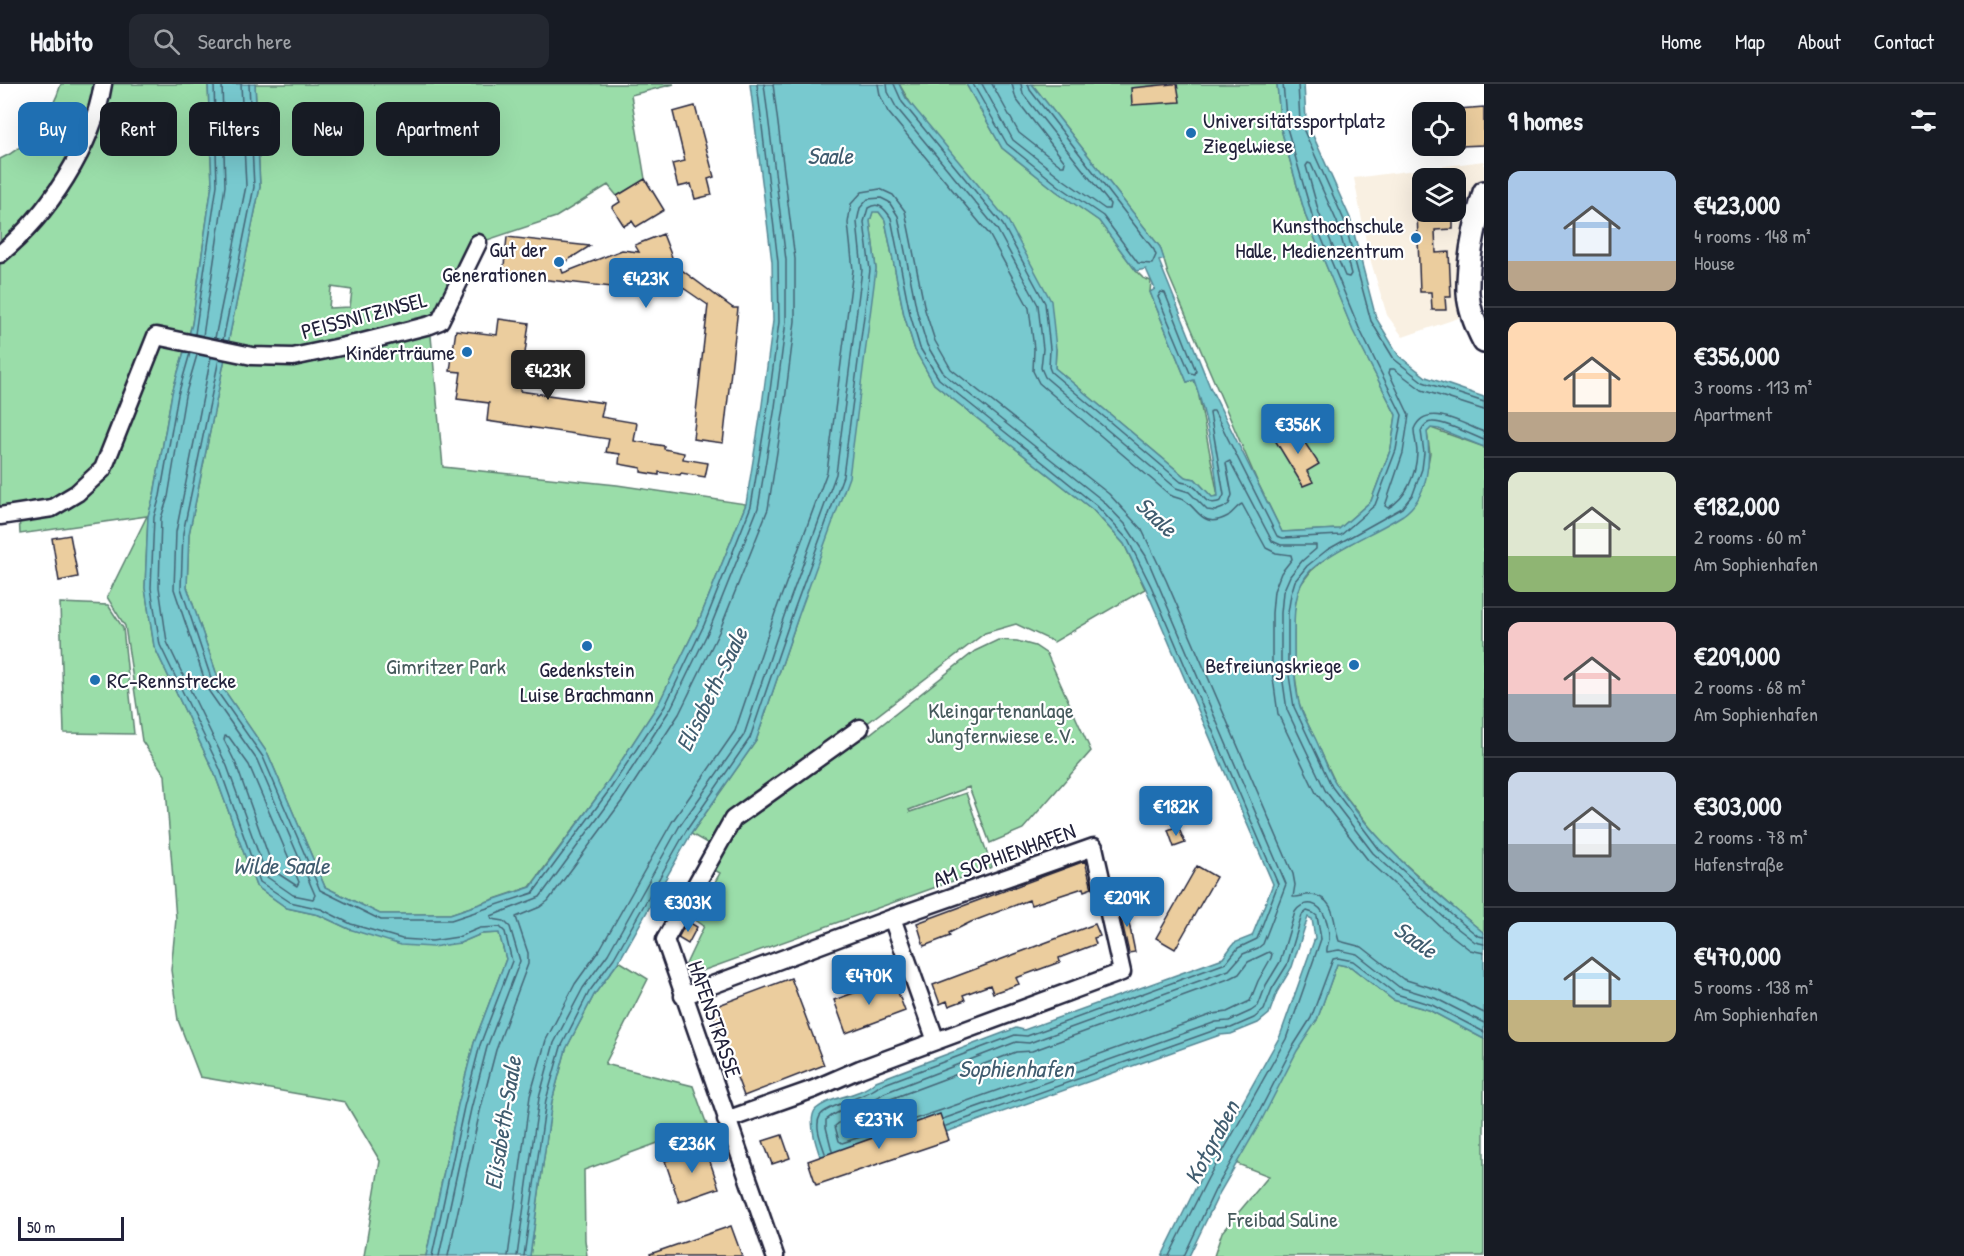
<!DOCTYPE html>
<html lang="en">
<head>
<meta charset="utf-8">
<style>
	body { margin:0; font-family:"Patrick Hand",sans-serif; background:#242831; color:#f1f3f6; height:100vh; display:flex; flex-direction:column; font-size:22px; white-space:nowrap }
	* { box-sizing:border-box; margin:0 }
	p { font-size:20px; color:#9ea1a6 }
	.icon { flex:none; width:33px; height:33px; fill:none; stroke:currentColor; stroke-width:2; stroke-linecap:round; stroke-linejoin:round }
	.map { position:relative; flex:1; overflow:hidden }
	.drawer { display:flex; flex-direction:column; background:#171b24; width:480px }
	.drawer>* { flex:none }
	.banner { position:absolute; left:18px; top:18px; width:570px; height:54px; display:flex; gap:12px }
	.controls { position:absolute; left:1412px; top:18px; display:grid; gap:12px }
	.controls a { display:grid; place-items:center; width:54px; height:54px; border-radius:12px; background:#171b24; box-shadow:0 6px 24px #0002; font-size:30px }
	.scale { position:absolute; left:18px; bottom:15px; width:106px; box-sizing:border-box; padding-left:6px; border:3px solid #22223b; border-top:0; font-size:16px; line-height:21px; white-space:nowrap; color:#22223b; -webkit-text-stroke:4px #fff; paint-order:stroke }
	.price { position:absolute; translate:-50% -51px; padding:0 14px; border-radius:6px; background:#1f6fb2; color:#fff; font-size:20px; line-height:39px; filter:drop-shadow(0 2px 3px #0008) }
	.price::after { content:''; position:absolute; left:50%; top:36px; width:18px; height:14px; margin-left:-9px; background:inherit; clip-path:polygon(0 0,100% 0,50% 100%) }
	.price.selected { background:#222; color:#fff }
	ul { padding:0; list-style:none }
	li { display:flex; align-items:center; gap:18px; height:150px; padding:0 24px }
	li+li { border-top:2px solid #363941 }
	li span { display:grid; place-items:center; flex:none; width:168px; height:120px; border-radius:12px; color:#555 }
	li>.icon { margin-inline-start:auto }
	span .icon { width:72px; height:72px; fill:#fffc; stroke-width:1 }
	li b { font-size:26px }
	h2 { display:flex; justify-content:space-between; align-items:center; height:72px; padding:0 24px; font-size:26px }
	.chip { padding:0 21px; border-radius:12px; background:#171b24; box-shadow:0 6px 24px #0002; font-size:21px; line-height:54px }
	.chip.selected { background:#1f6fb2; color:#fff }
	header { display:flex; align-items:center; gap:36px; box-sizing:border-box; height:84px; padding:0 30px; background:#171b24; border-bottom:2px solid #363941 }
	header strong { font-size:28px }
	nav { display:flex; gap:33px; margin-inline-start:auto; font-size:21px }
	.search { width:420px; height:54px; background:#242831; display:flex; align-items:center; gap:15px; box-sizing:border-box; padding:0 21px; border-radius:12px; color:#9ea1a6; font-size:22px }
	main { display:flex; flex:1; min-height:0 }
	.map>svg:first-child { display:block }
</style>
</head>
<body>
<header>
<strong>Habito</strong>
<div class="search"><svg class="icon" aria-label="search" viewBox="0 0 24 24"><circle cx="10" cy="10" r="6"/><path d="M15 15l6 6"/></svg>Search here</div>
<nav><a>Home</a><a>Map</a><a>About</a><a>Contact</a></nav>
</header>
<main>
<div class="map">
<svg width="1484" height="1172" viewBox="0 0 1484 1172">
	<rect width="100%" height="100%" fill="#fff"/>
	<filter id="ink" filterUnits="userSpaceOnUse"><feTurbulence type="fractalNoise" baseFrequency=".0167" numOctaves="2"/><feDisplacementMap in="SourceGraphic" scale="12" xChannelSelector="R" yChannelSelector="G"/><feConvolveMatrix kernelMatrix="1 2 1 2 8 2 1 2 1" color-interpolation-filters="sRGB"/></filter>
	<g filter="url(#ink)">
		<path fill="#f9f0e2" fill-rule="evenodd" d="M1484,77v17l-6,13 -14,125 -61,21 -16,-22 -19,-63 -14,-74zM1422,94h33v34h-33z"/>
		<path fill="#9adda9" stroke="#5e8072" stroke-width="1.5" fill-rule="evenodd" d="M61,0h147l4,100 -20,140 -20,69 -18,102 -6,21 -3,72 9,58 60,126 42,114 31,22 32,7 30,14 111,14 21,-9 18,-1 7,26 -32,84 -16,62 -32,151h-62l16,-95 -35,-59 -145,-25 -22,-57 -7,-50 5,-51 -11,-144 -23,-34 -17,-115 -18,-29 40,-81 -127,18 -1,-20 -19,2v-357c29,-12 52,-45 61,-75z
			M255,0h419l-43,11 14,84 -28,17 -9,-11 -52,32 -78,26 -48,82 13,142 174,18 129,19 -48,119 -39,80 -56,86 -73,98 -80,27h-70l-55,-27 -57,-133 -48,-70 -33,-97 2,-53 71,-347zM331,203l21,3 -2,17 -21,1z
			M899,0h67l36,64 54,43 43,30 37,50 7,7 8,3 -1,11 37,90 7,-2 4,11 20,105 -6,1 -17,-18 -10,-2 -130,-109 1,-19z
			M1032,0h245l4,45 25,88 47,113 43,85 -5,33 -20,53 -32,28 -57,3 -25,-51 -89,-207 -8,-27z
			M873,127l6,1 6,8 19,95 11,35 19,34 159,126 31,34 21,45 -91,53 -38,-18 -31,9 -124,95 5,9 109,-86 23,-11 19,1 18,5 12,8 44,97 -68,78 -33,14 -21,-56 -60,23 1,2 56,-19 26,74 -304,109 -3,-10 19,-40 -10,-7 26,-46 -14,-8 8,-18 -23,-13 65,-93 41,-121 79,-351 -6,-48z
			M1431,344l53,19v486l-28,-23 -73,-66 -47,-60 -37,-79 -5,-37v-55l3,-18 4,-11 10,-13 19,-16 75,-42 13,-16 6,-12 6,-32 -3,-21z
			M60,519l48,2 15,23 11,106 -70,-1z
			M619,877l29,18 -43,85 88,22 14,39 -123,45 1,70 2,16h-57l22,-155 14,-52 28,-54z
			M1337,880l14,3 42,33 36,10 55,29v217h-270l8,-24 47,-56 -47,-18 95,-138z"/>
		<path fill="#78c9cf" stroke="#568694" stroke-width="1.5" d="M208,0h47l5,103 -71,347 -2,53 33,97 48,70 57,133 55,27h70l81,-27 72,-98 56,-86 39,-80 48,-119 16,-99 11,-84 -1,-59 -22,-178h149l7,14 102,123 43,80 5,48 -1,19 130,109 10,2 17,18 6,-1c-3,-35 -12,-83 -24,-116l-7,2 -37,-90 5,-3 -9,-20 -10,2 -37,-50 -43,-30 -54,-43 -36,-64h66l128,163 4,12 -5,2 51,126 72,145 57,-3 32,-28 20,-53 5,-33 -43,-84 -47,-114 -25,-88 -4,-45h27l2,36 44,98 26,100 23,38 27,21 58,20v50l-45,-18 -8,-1 -4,4c4,27 2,65 -24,83 -17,11 -37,20 -55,30 -14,8 -27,15 -38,26 -17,19 -16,44 -16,69 0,21 0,42 5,63 3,12 11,25 17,37 7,15 12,32 21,45 39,58 93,104 147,148v106l-55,-29 -36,-10 -42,-33 -14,-3 -20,56 -20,31 -38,74 -39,67 -31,64h-27l40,-81 78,-139 35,-98 -3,-19 -4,-2 -16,50 -15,25 -8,22 -11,9 -27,11 -11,1 -274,97 -120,40c-5,-13 -21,-51 -10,-63 6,-5 19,-10 26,-12 11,-3 25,-7 34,-16l140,-53 8,2 199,-72 11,-15 18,-7 21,-52 -127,-295 -22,-45 -31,-34 -159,-126 -19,-34 -11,-35 -19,-95 -6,-8h-6l-3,9 6,48 -27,208 -52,143 -41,121 -65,93 -72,127 -25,34 -28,54 -14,52 -22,155h-104l32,-151 16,-62 32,-84 -7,-26 -18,1 -21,9 -28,4 -31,-2 -52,-16 -30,-14 -32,-7 -31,-22 -42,-114 -60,-126 -9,-58 3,-72 6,-21 18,-102 20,-69 20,-140z"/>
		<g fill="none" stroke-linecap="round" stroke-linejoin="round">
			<path stroke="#446576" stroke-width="1.5" d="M878,0l2,11 8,17 101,122 40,74 5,41 -1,22 6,12 131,112c5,3 9,3 14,5 15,9 18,30 44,16 6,-4 9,-10 14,-12l24,44 10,5 15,2 1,4 -11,14 -7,18 -2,22v58l6,43 38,79 52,67 74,68 28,22 14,3
				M887,0l1,8 8,15 101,122 41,76 5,44 -2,19 4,9 131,111 13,4 18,18 8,1 8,-3 6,-4 3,-9 -6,-32 4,-2 42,80 9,4h35v4l-14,12 -12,15 -7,16 -2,21v55l6,42 38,80 48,63 75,68 27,21 9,2
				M894,0l8,18 101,123 42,78 5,46 -1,18 2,5 130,110c3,1 7,1 10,3 13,6 11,23 30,16l3,-6 -14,-82 1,-2h3l63,125 6,2 58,-3 34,-30 21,-55 6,-35 -43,-87 -47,-113 -25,-87 -4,-44
				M973,0l34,60 52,42 44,30 35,47 14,1 4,-9 -2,-5 -124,-160 -2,-6
				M982,0l31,56 51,40 41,29h4l1,-5 -87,-110 -2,-10
				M992,0l27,49 42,33h3l1,-4 -49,-63 -4,-15
				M1298,0l2,38 44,98 27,101 23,38 29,23 61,20
				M1308,79l3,1 26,58 14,52 -2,3 -4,-1 -26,-63 -13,-47z
				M1161,208l4,1 31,78 -1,3 -5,-1 -32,-76z
				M195,250l22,-149 -3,-101
				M203,252l22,-150 -3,-102
				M215,254l31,-152 -5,-102
				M223,256l31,-153 -5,-103
				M190,269l-12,42 -18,101 -6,21 -3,71 9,57 60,124 40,113 30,20 31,7 30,15 51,15 30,2 26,-4 22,-9 20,-1 5,5 7,29 -32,84 -16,62 -32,149
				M197,271l-12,41 -17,101 -7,21 -2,69 8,55 60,124 40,111 26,18 20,4 2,-4 -58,-135 -49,-70 -34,-101 2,-57 35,-175
				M219,275l-36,174 -2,55 33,99 49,70 57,133 61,30h70l82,-27 75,-101 57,-86 39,-81 47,-119 17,-100 11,-84 -1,-60 -21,-178
				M1484,326l-62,-20 -28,-21h-4l-1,4 20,42 -6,38 -18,53 3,2c19,-10 28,-34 29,-55 0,-8 -3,-16 -3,-24 12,-29 50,-4 70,3
				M1484,356c-13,-5 -39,-19 -52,-18 -6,0 -9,5 -11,9l3,22 -2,16 -9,25 -11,14 -75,42 -20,16 -12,15 -4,13 -3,19v56l6,38 38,80 47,62 73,66 26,21 6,1
				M225,652l4,1 20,28 50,117 -2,4 -23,-15 -38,-107 -12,-24z
				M1269,868l3,2 -1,4 -13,23 -8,20 -23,11 -14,2 -274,97 -97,32 -3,-2 -4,-15c14,-13 38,-13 53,-26l128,-48 16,-1 199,-73 8,-4 9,-12z
				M943,1035l273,-97 13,-1 22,-10 7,-5 8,-21 14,-23 15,-50c4,-6 9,-9 17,-8 13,3 17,22 17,34 0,6 -3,9 -2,14l12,-2 18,4 42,33 36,11 49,25
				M946,1042l272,-97 13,-1 23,-10 10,-8 8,-21 15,-24 15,-50 5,-4 6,2 4,3 4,23 -35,100 -78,139 -39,78
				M439,1172l32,-147 16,-62 33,-86 -10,-34 -6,-6 -12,-2 -1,-3 49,-19 74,-101 57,-88 39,-80 48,-120 17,-101 11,-86v-61l-22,-176
				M448,1172l32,-145 16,-61 32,-86v-11l-12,-36 24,-10 8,-6 74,-100 57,-87 40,-82 49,-123 16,-101 11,-87v-62l-22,-175
				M508,1172l22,-160 16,-56 29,-56 25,-35 72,-127 63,-91 40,-118 52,-141 26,-202 -5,-47 3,-19 11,-12 18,-3 13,6 12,16 20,99 10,31 16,28 158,125 33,36 24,50 127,294 2,11 -2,12c6,1 12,-3 19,-2 25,3 21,29 27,46l23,6 41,32 36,11 45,23
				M517,1172l22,-158 15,-55 29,-55 25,-34 71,-127 65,-92 40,-119 52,-142 26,-204 -5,-48 3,-14 8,-9 13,-1 8,4 9,14 19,96 10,33 17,29 158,126 23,24 21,32 140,328 -23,60 -5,4 -15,6 -14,16 -200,73 -13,-1 -132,51c-17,14 -42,13 -58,27v7l6,24
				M524,1172l22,-156 15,-53 28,-55 25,-34 72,-127 64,-93 41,-120 52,-142 27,-206 -6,-48 4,-14c11,-7 17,1 23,10l19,96 10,34 19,31 158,127 31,34 23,46 127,298 -21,55 -19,9 -12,15 -199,73 -12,-1 -136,51c-12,11 -54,20 -59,30 -6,10 2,27 5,37
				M1184,1172l31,-66 39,-68 38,-74 19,-30 22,-59 5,-1 15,3 43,33 36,11 52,27"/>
		</g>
		<path fill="#ebcd9e" stroke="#22223b" stroke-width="1.5" d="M1172,0h5l3,18 -48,3 -1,-17z
			M695,22l19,71 -6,2 4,16 -17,4 -4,-15 -13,3 -6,-23 13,-3 -12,-49z
			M1484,23v38l-24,1 -2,-37z
			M645,95l19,31 -28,17 -4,-6 -8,5 -12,-19 8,-5 -3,-6z
			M1417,128h36v17l-18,1 1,23 13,-1 2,45h-6l1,13h-14l-1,-18h-11z
			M663,150l12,31 58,43h5l-15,135 -30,-4 15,-134 -35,-24 -12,4 -10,-25 -38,17 -1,10 -109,-12 4,-38 83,9 -30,19 3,8 59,-23 17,2 -4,-7z
			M499,235l30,4 -9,68 84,12 -3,14 36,6 -3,18 30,5v3l20,4 -1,6 25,4 -3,14 -24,-4 -1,2 -21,-3v3l-18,-3v-4l-22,-4 1,-10 -14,-2 3,-13 -122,-18 2,-18 -32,-4 4,-27 -11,-1 6,-41 41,5z
			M1295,344l24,36 -12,7 6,11 -10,4 -28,-46z
			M70,451l8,42 -19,4 -7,-43z
			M1178,742l7,17 -11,4 -6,-17z
			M1085,777l7,27 -8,3 -1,-3 -52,17 -2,-5 -58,22 -22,11 1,3 -26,10 -7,-23z
			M1197,782l19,11 -41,72 -19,-11z
			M1125,819l10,49 -6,1 -11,-48z
			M687,837l10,6 -9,17 -10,-6z
			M1095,840l5,12 -6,2 2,6 -37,14 1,4 -44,16 3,6 -26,9 -3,-8 -27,10 2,5 -16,6 -2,-5 -7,3 -7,-19z
			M791,894l33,87 -80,31 -33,-88z
			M893,895l12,32 -59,22 -12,-33z
			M940,1030l9,26 -133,45 -8,-24z
			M782,1051l8,23 -18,6 -9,-23z
			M705,1063l14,41 -40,14 -14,-41z
			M731,1142l11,30h-91l-1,-2z"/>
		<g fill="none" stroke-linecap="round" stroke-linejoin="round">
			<defs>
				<path id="minor" d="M0,170c48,-39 93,-108 103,-170
					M0,432l52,-8 25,-15 26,-24 53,-133 96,20 41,1 66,-14 71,-18 10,-4 38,-78
					M683,912l209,-78 202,-71 28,125 -186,69 -44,-123
					M726,1036l88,-31 46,-20 76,-28
					M775,1172l-110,-316 68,-121 127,-91"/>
				<path id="tertiary" d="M1484,108c-9,32 -17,68 -16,101 1,17 8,34 16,49"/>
			</defs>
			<use href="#minor" stroke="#22223b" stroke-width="21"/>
			<use href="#tertiary" stroke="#22223b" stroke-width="26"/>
			<use href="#minor" stroke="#fff" stroke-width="16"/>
			<use href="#tertiary" stroke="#fff" stroke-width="21"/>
		</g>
	</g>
	<g fill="#1f6fb2" stroke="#fff" stroke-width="2">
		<circle cx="1191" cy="49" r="6"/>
		<circle cx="1416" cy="154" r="6"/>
		<circle cx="559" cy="178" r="6"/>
		<circle cx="467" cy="268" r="6"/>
		<circle cx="587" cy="562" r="6"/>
		<circle cx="1354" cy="581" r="6"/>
		<circle cx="95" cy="596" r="6"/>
	</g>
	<g text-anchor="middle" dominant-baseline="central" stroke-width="4.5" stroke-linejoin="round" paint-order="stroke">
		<g font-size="22" fill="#22223b" stroke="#fff" text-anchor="end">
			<text x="1203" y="36" text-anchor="start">Universitätssportplatz<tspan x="1203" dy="25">Ziegelwiese</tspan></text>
			<text x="1404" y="141">Kunsthochschule<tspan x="1404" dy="25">Halle, Medienzentrum</tspan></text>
			<text x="547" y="165">Gut der<tspan x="547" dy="25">Generationen</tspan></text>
			<text x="455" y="268">Kinderträume</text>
			<text x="1342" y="581">Befreiungskriege</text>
			<text x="587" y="585" text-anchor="middle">Gedenkstein<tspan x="587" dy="25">Luise Brachmann</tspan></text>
			<text x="107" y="596" text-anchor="start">RC-Rennstrecke</text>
		</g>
		<g font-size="22" fill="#22223b" stroke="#fff">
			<text transform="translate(364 231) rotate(-15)">PEISSNITZINSEL</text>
			<text transform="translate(1004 771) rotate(-20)">AM SOPHIENHAFEN</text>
			<text transform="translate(715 935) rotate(71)">HAFENSTRASSE</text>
		</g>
		<g font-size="22" fill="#465a5c" stroke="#fff">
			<text x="446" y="582">Gimritzer Park</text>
			<text x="1001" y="626">Kleingartenanlage<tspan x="1001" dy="25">Jungfernwiese e.V.</tspan></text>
			<text x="1283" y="1135">Freibad Saline</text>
		</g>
		<g font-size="24" font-style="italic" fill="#405c6f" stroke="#fff">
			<text x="830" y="71">Saale</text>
			<text transform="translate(1157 432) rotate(43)">Saale</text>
			<text transform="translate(711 605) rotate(-64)">Elisabeth-Saale</text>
			<text x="281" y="781">Wilde Saale</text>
			<text transform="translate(1416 855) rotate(35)">Saale</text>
			<text x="1016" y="984">Sophienhafen</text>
			<text transform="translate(502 1039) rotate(-81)">Elisabeth-Saale</text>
			<text transform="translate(1211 1058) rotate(-62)">Kotgraben</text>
		</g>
	</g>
</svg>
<div class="controls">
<a><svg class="icon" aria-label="locate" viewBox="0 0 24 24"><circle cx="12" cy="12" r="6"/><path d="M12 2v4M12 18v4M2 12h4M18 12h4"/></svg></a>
<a><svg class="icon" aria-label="layers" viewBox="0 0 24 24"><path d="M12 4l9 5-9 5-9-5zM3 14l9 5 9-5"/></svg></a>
</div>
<div class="scale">50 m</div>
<b class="price" style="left:646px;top:225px">€423K</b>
<b class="price selected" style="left:548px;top:317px">€423K</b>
<b class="price" style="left:1298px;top:371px">€356K</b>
<b class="price" style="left:1176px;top:753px">€182K</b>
<b class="price" style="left:1127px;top:844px">€209K</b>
<b class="price" style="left:688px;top:849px">€303K</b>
<b class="price" style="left:869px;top:922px">€470K</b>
<b class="price" style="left:879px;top:1066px">€237K</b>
<b class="price" style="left:692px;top:1090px">€236K</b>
<div class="banner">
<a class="chip selected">Buy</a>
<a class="chip">Rent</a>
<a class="chip">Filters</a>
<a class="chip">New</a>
<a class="chip">Apartment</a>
</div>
</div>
<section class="drawer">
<h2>9 homes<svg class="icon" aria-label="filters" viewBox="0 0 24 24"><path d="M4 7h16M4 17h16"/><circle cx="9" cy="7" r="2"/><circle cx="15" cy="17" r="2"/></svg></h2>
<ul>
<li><span style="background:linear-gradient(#a9c7e8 75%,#b9a48a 0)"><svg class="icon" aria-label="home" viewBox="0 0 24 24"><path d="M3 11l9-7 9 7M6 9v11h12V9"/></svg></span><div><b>€423,000</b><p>4 rooms · 148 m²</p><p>House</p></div></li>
<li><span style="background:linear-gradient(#ffd9b3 75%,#b9a48a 0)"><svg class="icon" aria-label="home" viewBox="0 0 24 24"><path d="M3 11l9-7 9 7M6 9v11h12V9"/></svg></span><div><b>€356,000</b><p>3 rooms · 113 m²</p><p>Apartment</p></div></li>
<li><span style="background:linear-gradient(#dfe7d0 70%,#8fb573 0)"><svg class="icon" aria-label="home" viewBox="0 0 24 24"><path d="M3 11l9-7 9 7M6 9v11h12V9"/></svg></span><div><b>€182,000</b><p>2 rooms · 60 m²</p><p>Am Sophienhafen</p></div></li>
<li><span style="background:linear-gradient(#f6c9c9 60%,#9aa5b1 0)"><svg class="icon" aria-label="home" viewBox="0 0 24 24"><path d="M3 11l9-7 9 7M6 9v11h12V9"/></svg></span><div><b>€209,000</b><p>2 rooms · 68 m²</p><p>Am Sophienhafen</p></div></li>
<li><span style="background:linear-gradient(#c9d6e8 60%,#9aa5b1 0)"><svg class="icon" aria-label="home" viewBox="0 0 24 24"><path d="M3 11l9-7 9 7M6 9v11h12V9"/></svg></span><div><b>€303,000</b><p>2 rooms · 78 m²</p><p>Hafenstraße</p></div></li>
<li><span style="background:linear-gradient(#bfe0f5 65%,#c2b280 0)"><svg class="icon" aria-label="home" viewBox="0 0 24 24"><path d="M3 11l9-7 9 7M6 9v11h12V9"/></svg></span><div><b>€470,000</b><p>5 rooms · 138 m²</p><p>Am Sophienhafen</p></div></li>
</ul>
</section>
</main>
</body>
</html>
